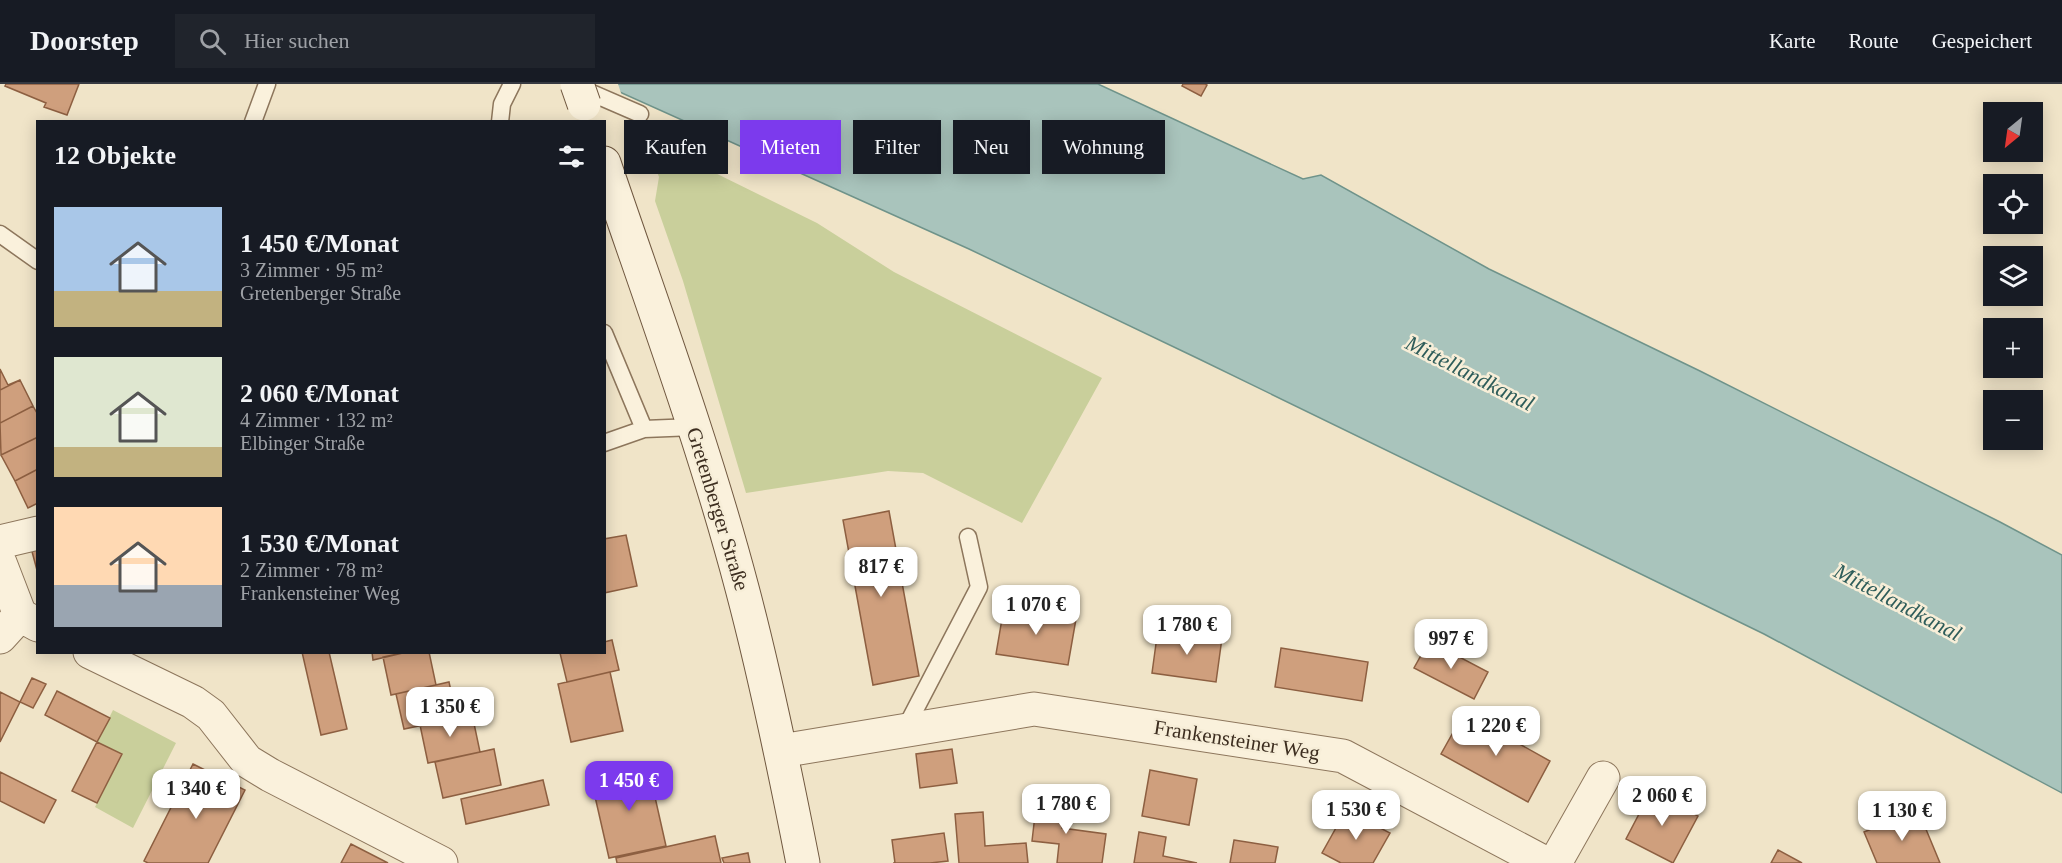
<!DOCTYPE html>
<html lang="de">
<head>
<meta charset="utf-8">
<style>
	body { margin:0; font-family:Georgia,serif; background:#20242c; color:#f1f3f6; height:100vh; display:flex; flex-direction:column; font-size:22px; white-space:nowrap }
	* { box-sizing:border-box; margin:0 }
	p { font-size:20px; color:#9ea1a6 }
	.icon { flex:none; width:33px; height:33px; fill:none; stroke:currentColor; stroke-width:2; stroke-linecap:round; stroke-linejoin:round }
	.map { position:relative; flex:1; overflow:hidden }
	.drawer { position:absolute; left:36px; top:36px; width:570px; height:534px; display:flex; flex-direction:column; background:#171b24; border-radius:0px; box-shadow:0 3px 15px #0003 }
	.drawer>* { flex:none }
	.guide { position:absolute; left:624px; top:36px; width:570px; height:54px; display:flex; gap:12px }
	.needle { width:39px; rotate:209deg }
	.fabs { position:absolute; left:1983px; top:18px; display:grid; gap:12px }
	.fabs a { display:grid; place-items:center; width:60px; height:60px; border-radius:0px; background:#171b24; box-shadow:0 3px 15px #0003; font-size:30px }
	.price { position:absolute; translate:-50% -51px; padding:0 14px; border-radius:12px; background:#fff; color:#222; font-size:20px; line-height:39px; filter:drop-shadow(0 2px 3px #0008) }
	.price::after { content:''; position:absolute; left:50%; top:36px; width:18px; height:14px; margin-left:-9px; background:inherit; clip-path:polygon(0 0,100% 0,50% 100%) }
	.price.on { background:#7c3aed; color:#fff }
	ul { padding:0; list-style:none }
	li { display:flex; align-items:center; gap:18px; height:150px; padding:0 18px }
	li span { display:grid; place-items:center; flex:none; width:168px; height:120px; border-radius:0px; color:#555 }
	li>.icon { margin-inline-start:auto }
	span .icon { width:72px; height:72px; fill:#fffc; stroke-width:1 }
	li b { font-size:26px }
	h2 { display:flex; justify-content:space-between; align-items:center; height:72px; padding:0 18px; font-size:26px }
	.chip { padding:0 21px; border-radius:0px; background:#171b24; box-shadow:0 3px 15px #0003; font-size:21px; line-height:54px }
	.chip.on { background:#7c3aed; color:#fff }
	header { display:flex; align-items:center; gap:36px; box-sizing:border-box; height:84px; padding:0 30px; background:#171b24; border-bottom:2px solid #363941 }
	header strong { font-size:28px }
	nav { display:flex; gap:33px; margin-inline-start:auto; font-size:21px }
	.search { width:420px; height:54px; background:#20242c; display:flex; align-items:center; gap:15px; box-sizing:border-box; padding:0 21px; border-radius:0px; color:#9ea1a6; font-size:22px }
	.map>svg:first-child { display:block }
</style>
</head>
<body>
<header>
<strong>Doorstep</strong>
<div class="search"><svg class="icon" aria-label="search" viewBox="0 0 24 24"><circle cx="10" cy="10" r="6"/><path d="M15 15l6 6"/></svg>Hier suchen</div>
<nav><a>Karte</a><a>Route</a><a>Gespeichert</a></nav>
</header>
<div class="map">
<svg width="2062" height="779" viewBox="0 0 2062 779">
	<rect width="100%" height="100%" fill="#f0e4c8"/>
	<path fill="#c9cf9b" d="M644,54l173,85 77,49 208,106 -80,145 -99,-50 -35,-2 -142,22 -63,-212 -28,-80 4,-24z
		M113,626l63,33 -43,85 -38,-21 27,-52 -25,-13z"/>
	<path fill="#a9c4bc" stroke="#6f938a" stroke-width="1.5" d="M602,0h496l205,95 18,-4 168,94 211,102 300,151 62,33v238l-298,-159 -565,-275 -230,-110z"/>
	<path fill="#f0e4c8" d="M599,0h19l4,12 -22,-9z"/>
	<path fill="#cf9f7d" stroke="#8d5f41" stroke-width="1.5" d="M6,0h73l-12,31 -23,-8 2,-4 -41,-17z
		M1183,0h22l2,1 -6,11 -19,-10z
		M0,285l8,16 12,-5 -20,10z
		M20,296l13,26 -33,17v-33z
		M33,322l5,9v22l-37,18 -1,-32z
		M38,353v32l-23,12 -14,-26z
		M38,385v34l-10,5 -13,-27z
		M889,427l30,165 -46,9 -30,-165z
		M626,451l11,51 -33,7v-54z
		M38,458v32l-8,-30z
		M1004,523l72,12 -8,46 -72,-11z
		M1158,545l64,9 -6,44 -64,-9z
		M612,556l7,30 -52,12 -7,-29 44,-1v-10z
		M1429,557l59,31 -14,27 -60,-31z
		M1281,564l87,14 -6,39 -87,-14z
		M302,568h27l18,77 -26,6z
		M372,568h35l-34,8z
		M407,568h22l7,33 -45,10 -8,-38z
		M610,588l13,59 -52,11 -13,-58z
		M32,594l14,6 -13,24 -13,-6z
		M449,598l8,36 -53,11 -8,-35z
		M57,607l53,27 -13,24 -52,-27z
		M0,608l20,10 -20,40z
		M1464,629l86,48 -22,41 -87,-48z
		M472,630l8,38 -52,11 -8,-38z
		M97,658l25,12 -25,49 -25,-12z
		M494,665l7,36 -58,13 -8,-36z
		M952,665l5,34 -37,5 -4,-34z
		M193,680l52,26 -37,73h-60l-4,-2z
		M648,682l18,80 -57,12 -18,-79z
		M1150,686l47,9 -8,46 -47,-9z
		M0,688l56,28 -12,23 -44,-22z
		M543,696l6,25 -83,19 -5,-25z
		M1651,707l47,25 -25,47 -47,-24z
		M1037,714l29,4 -4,26 44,6 -4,29h-45l2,-19 -27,-3z
		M1346,726l44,23 -17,30h-32l-19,-10z
		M1918,726l22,53h-63l-13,-31z
		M983,728l2,34 41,-3 2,20h-69l-4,-49z
		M1139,748l27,5 -3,19 34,7h-63z
		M944,749l4,28 -18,2h-37h2l-3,-23z
		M715,752l6,27h-104l-1,-5z
		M1234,756l44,7 -3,16h-45z
		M351,760l37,19h-47z
		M1778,766l24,13h-31z
		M748,769l2,10h-26l-2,-5z"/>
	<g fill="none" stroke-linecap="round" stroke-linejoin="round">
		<defs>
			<path id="service" d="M580,4l60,26
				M253,38l14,-38
				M500,38l2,-18 10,-20
				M0,150l38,27
				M604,249l40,96
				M604,359l40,-14 50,-2
				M905,645l74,-142 -11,-50"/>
			<path id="minor" d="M0,458l38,-9
				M0,479l20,52 18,10
				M0,553l20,-22
				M90,568l103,50 18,13 36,46 23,14 171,88
				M781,667l253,-42 309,47 202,107
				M1555,779l48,-85"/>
			<path id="secondary" d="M604,79c48,141 100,281 138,425 24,90 43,183 61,275"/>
		</defs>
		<use href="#service" stroke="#8d765c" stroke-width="19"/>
		<use href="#minor" stroke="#8d765c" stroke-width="35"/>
		<use href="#secondary" stroke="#6f573f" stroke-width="35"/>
		<use href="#service" stroke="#faf1dc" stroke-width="16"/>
		<use href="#minor" stroke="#faf1dc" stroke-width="33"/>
		<use href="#secondary" stroke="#faf1dc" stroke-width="33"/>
		<defs>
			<path id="secondary-bridge" d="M577,0l7,20"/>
		</defs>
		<use href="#secondary-bridge" stroke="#6f573f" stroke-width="35" stroke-linecap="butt"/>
		<use href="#secondary-bridge" stroke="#faf1dc" stroke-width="33"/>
	</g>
	<g text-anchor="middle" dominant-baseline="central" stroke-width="5" stroke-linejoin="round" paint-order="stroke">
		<g font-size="21" fill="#3d2e20" stroke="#f7eed8">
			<text transform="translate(718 425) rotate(73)">Gretenberger Straße</text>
			<text transform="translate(1237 656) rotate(9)">Frankensteiner Weg</text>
		</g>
		<g font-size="22" font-style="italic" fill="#2f5d5a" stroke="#f7eed8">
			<text transform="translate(1470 289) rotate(27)">Mittellandkanal</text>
			<text transform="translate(1898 518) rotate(28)">Mittellandkanal</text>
		</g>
	</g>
</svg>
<div class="fabs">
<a><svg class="needle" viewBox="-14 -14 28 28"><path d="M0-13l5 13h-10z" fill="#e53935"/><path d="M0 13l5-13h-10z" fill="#9ea1a6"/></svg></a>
<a><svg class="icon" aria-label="locate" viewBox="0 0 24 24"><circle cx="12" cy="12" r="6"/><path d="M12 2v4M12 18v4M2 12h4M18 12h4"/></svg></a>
<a><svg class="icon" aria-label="layers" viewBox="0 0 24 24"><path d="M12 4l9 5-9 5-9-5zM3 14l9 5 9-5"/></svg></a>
<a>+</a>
<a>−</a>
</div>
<b class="price" style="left:881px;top:514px">817 €</b>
<b class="price" style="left:1036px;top:552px">1 070 €</b>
<b class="price" style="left:1187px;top:572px">1 780 €</b>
<b class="price" style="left:1451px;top:586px">997 €</b>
<b class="price" style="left:450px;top:654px">1 350 €</b>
<b class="price" style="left:1496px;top:673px">1 220 €</b>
<b class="price on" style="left:629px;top:728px">1 450 €</b>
<b class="price" style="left:196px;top:736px">1 340 €</b>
<b class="price" style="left:1662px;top:743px">2 060 €</b>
<b class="price" style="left:1066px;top:751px">1 780 €</b>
<b class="price" style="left:1356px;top:757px">1 530 €</b>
<b class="price" style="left:1902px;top:758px">1 130 €</b>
<div class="guide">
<a class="chip">Kaufen</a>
<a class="chip on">Mieten</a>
<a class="chip">Filter</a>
<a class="chip">Neu</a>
<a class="chip">Wohnung</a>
</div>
<section class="drawer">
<h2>12 Objekte<svg class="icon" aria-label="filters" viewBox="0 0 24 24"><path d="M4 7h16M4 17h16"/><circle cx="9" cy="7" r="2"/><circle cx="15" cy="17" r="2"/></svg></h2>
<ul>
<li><span style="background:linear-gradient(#a9c7e8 70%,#c2b280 0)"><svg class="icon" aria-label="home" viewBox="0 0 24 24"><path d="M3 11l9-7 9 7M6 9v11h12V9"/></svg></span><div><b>1 450 €/Monat</b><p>3 Zimmer · 95 m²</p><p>Gretenberger Straße</p></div></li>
<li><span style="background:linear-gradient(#dfe7d0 75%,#c2b280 0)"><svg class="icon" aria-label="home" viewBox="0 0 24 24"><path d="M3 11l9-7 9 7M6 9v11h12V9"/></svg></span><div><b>2 060 €/Monat</b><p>4 Zimmer · 132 m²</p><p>Elbinger Straße</p></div></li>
<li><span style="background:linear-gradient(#ffd9b3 65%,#9aa5b1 0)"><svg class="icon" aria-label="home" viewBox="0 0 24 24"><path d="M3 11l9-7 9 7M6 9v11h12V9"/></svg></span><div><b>1 530 €/Monat</b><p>2 Zimmer · 78 m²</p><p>Frankensteiner Weg</p></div></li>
</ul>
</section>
</div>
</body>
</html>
